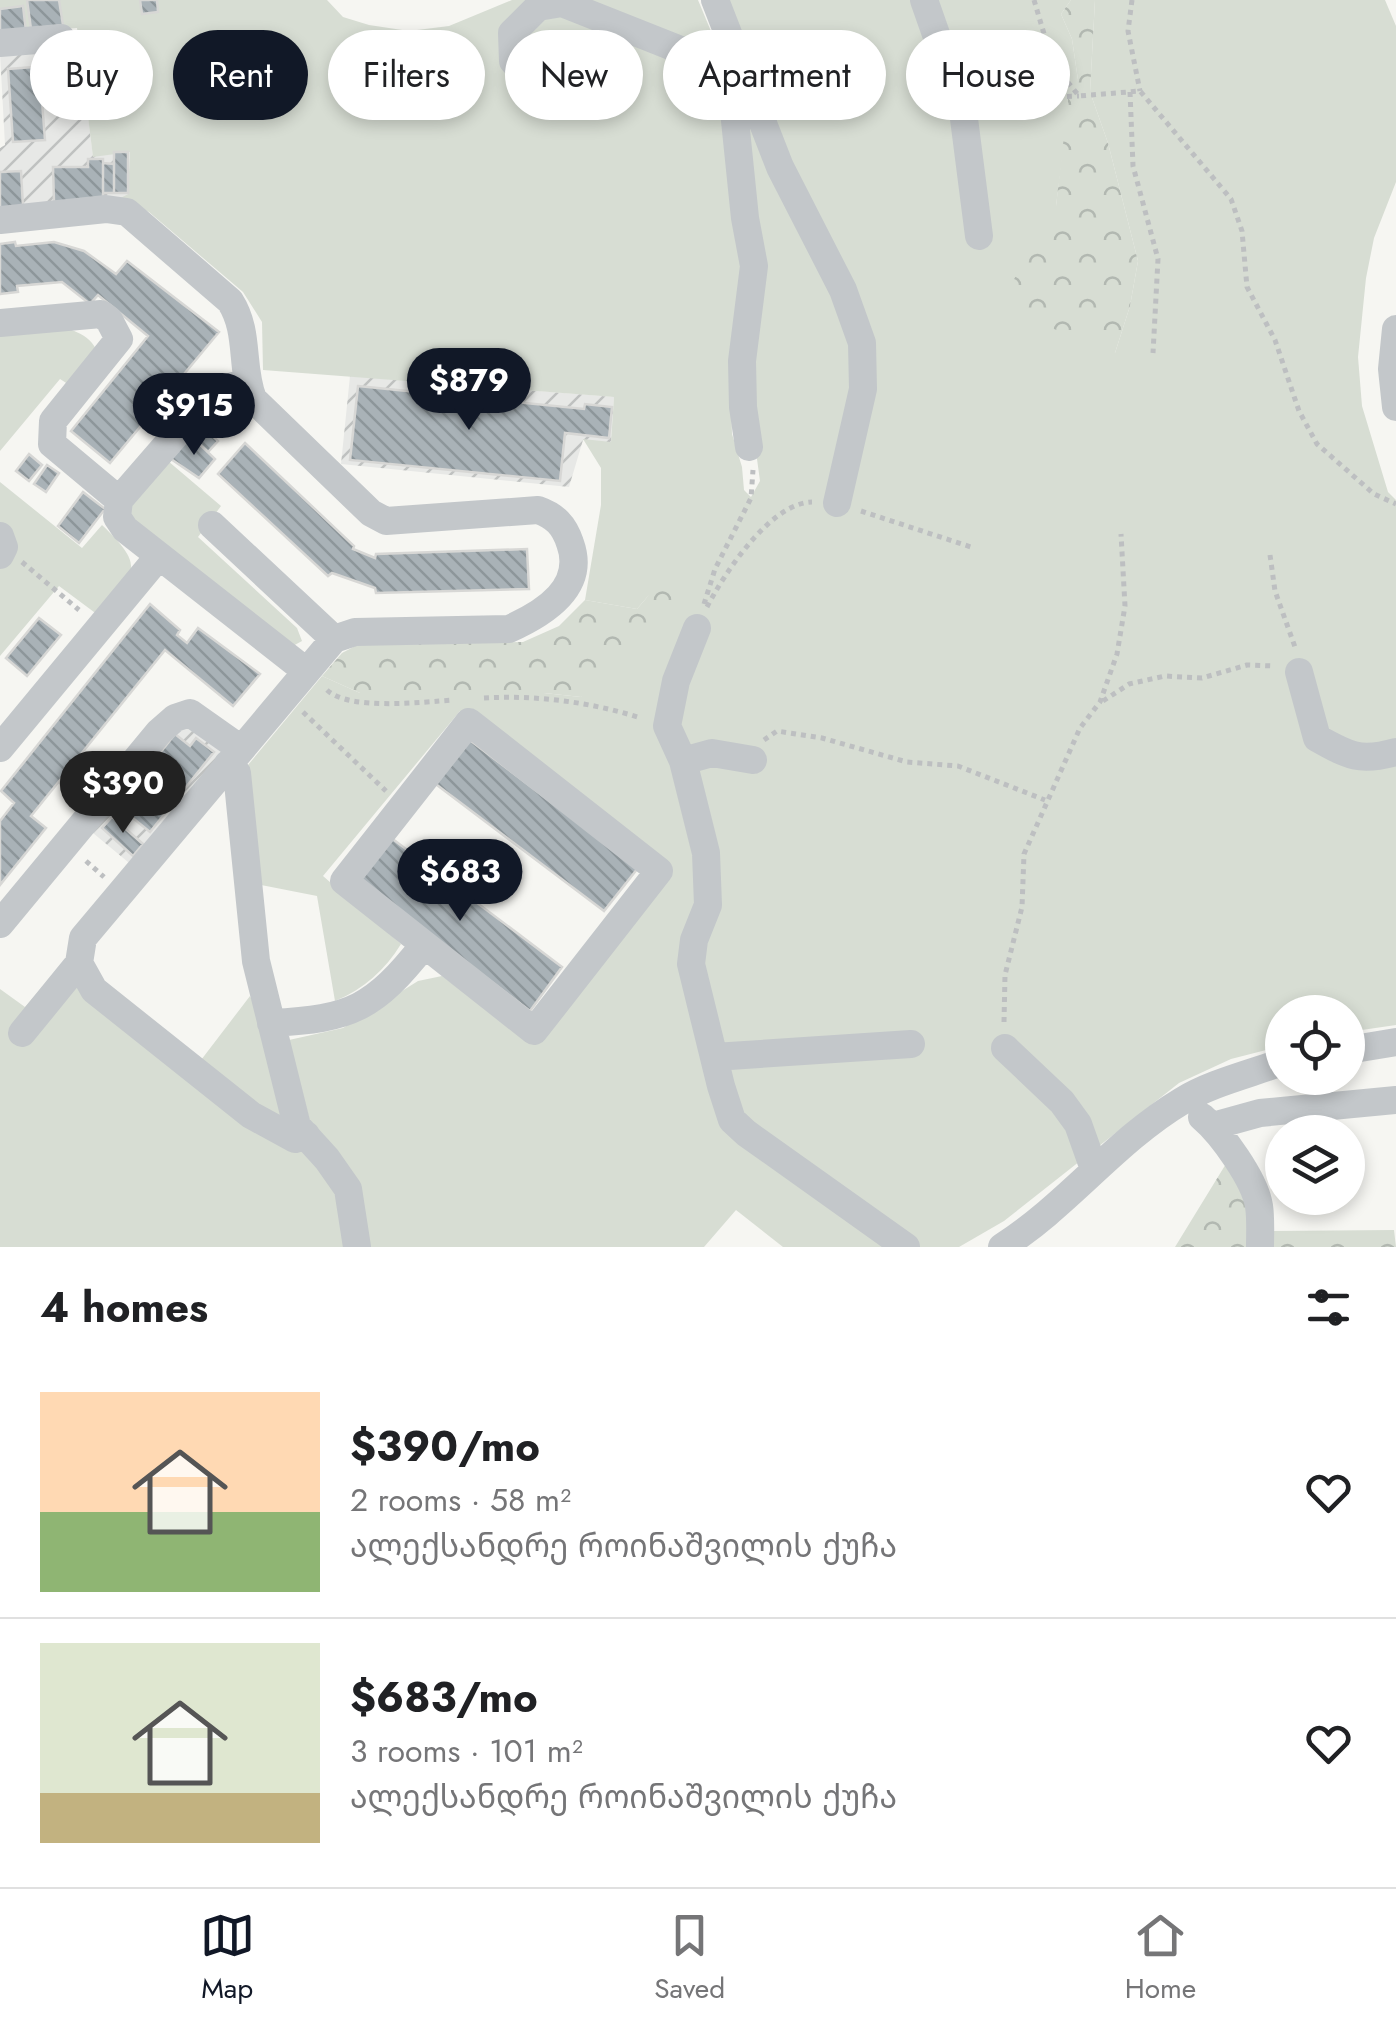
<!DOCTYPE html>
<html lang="en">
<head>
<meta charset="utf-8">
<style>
	body { margin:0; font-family:Jost,"Noto Sans Georgian",sans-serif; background:#f2f2f2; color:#202124; height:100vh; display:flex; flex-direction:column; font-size:38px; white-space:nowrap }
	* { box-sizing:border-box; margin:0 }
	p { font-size:32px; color:#757577 }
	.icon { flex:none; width:55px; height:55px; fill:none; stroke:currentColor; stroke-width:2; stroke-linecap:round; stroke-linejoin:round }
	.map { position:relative; height:1247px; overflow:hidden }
	.panel { display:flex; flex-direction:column; background:#fff; flex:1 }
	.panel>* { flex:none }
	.top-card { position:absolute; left:30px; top:30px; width:1338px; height:90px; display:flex; gap:20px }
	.fabs { position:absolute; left:1265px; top:995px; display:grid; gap:20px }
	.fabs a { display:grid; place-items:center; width:100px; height:100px; border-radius:50%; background:#fff; box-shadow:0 5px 15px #0003; font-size:50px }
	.price { position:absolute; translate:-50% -85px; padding:0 22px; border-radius:35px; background:#111827; color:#fff; font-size:32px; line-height:65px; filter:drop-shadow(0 2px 5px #0008) }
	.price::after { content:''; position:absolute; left:50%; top:60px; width:30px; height:22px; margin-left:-15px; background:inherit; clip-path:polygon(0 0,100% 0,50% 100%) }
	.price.on { background:#222; color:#fff }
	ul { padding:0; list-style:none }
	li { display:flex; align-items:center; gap:30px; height:250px; padding:0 40px }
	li+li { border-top:2px solid #e0e0e0 }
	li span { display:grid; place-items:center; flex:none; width:280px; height:200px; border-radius:0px; color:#555 }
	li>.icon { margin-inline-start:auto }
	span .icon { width:120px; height:120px; fill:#fffc; stroke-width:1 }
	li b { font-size:42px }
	h2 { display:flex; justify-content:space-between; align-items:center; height:120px; padding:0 40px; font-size:42px }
	.tag { padding:0 35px; border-radius:45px; background:#fff; box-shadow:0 5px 15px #0003; font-size:35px; line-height:90px }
	.tag.on { background:#111827; color:#fff }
	.tab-bar { display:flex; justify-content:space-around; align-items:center; height:140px; border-top:2px solid #e0e0e0; background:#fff; font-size:28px; color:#757577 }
	.tab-bar a { display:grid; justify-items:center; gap:5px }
	.tab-bar .on { color:#111827 }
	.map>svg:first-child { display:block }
</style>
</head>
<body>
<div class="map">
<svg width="1396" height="1247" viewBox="0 0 1396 1247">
	<defs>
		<pattern id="industrial-furrows" width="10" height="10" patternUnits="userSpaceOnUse" patternTransform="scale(2.5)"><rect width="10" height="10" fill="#e7e8e6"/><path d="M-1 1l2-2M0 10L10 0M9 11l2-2" fill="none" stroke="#bfc1c0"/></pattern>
		<pattern id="forest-crowns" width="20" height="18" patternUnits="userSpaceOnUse" patternTransform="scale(2.5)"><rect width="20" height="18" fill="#d7ddd3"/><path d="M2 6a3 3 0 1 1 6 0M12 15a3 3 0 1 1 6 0" fill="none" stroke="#b2b8b1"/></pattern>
		<pattern id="building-back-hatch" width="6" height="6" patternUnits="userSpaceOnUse" patternTransform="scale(2.5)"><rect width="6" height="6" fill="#a9b2b7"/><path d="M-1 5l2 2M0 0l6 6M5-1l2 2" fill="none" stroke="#8d969a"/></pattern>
	</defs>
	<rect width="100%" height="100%" fill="#f6f6f2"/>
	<path fill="url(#industrial-furrows)" d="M79,44l14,112 37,-4 -2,42 -18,9 -110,7v-62l5,-3 -5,-92z
		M350,376l264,21 -3,46 -28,-3 -14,47 -228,-23z
		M178,725h18l34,24 -96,118 -41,-34z"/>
	<path fill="#d7ddd3" d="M0,0h327l16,17 26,8 40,6 40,-5 63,-26h186l20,48 -2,16 30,208 -15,127 1,35 10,33 2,23 7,7 9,-16 -9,-66 -8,-328 51,91 -71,-178h348l-10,14 11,25 6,41 -11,41 -11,85 59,147 15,-47 8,-45 -30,-118 -18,-51 5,-92h290l11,26v156l-22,56 -8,40 -8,79 4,49 26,86 8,8v525l-48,7v-20h-66v34l-51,13 -52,24 -175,138 -45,26h-176l-47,-37 -32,37h-334l-57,-113 -24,-94 54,-12 75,-47 24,-5 92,68 135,-173 -209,-160 -137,165 78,68c-16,26 -37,45 -66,57l-18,-105 -61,-12 -8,-119 74,-89 38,17h184l37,4 68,-102 -12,14 -52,-9 16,-95v-37l-18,-29 28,3 3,-45 -351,-27 -1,-48 -19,-30 -94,-80 -23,-11 -16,2 18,-9 2,-42 -37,5 -16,-129 -77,6z
		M52,324c21,6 40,10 47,32l-25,32 -14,-9 -60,72v-120z
		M168,461l53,45 -23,31 99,91 5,13 -11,6 -162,-131 4,-19z
		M0,482l82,66 20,-23c46,44 32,47 -4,90l-39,-29 -59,70z
		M71,954l260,220 22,73h-353v-258l25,18z
		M250,996l9,19 29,110 -90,-61z"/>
	<path fill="url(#forest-crowns)" d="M1071,0h24l-5,92 18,51 30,118 -8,45 -15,47 -117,-46 58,-101 13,-114 9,-12 -6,-41 -11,-25z
		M672,584l17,15 -74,78 -34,20 -37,-4h-184l-38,-17 20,-23 17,-9 164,-2 36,-16 26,-26 52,9 12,-14z
		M1232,1154l28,77 134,-1 2,17h-221z"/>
	<path fill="url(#building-back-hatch)" stroke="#d7d7d5" stroke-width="2.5" d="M27,0h32l4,25 -32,4z
		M140,0h17l1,12 -16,2z
		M23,6l3,25 -26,3v-25z
		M47,66l1,22h-7l4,52 -32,2 -5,-73z
		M114,152h14v41h-14z
		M88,159h15v43h-49l-1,-35h35z
		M103,163l11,1v29h-11z
		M21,171l2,36 -23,1v-36z
		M15,242l1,4 38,-4 30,9 32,23 11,-13 92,71 -109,131 -39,-32 77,-95 -50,-41 -8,9 -28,-22 -45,4 1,6 -18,2v-50z
		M358,386l226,23 1,-5 27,3 -3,31 -44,-5 -5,48 -210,-21z
		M201,425l17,16 -10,11 -17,-16z
		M191,436l24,23 -16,19 -28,-19z
		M245,443l109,103 -1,3 22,9 1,-4 151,-5 2,40 -153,4 -1,-5 -43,-15 -4,3 -110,-102z
		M29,454l13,11 -13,16 -13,-10z
		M47,465l12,8 -13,19 -12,-8z
		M83,492l22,17 -26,34 -21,-17z
		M150,604l30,26 -3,5 10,8 11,-15 62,46 -27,32 -68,-56 -134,166 15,12 -46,57v-64l14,-18 -13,-12z
		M39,618l22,17 -34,41 -21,-18z
		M175,734l15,12 6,-8 18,14 -64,80 -32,-26z
		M467,738l171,130 -34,43 -171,-129z
		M112,817l31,27 -10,12 -31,-28z
		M390,837l172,130 -32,44 -172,-130z"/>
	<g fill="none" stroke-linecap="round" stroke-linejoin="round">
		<path stroke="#bdbfc1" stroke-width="5" stroke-dasharray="5 5" stroke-linecap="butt" d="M1034,0l19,64 26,32 61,-5 91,108 11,32 5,56 28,53 24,71 18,33 57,50 22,10
			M1132,0l-4,31 12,60
			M771,76l60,-15
			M1130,92l3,74 25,93 -5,94
			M987,100l92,-4
			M861,511l110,36
			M1270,555l5,36 20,56
			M22,562l57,48
			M704,604l11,-35 36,-71 2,-28
			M707,607c17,-33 63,-104 105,-105
			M327,690c22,21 96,12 126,10
			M484,698c53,-3 106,4 157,20
			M1103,701l26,-17 36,-8 37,2 45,-13 27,1
			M303,712l83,79
			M764,740l13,-9 45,7 85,24 51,4 87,34
			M86,861l18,16
			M1004,1022l1,-47 17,-68 2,-53 56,-126 20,-26 17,-48 8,-48 -4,-72"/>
		<path stroke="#c3c7ca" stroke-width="28" d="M715,0l65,167 63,123 19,53 1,46 -26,114
			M924,0l39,111 16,125
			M0,43l61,-5
			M729,62l16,156 9,48 -12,95 1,46 6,40
			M524,72l-11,-11 -1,-28 26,-26 24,-4 169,67
			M0,220l106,-11 21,3 103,89c20,31 10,65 23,98l118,114 15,8 152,-11c17,6 26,15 32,33 16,44 -25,70 -61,86l-154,3 -21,7 -251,299 -4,25 15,27 157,125 44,24 11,-4
			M0,323l101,-9 8,6 10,19 -66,82 -1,23 67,56
			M1396,329l-4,40 4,38
			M247,382l-30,9 -13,11 -85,98 -2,17 8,12 181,142
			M212,525l122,114
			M0,536l4,11 -4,8
			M697,628l-21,53 -9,45 16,35 23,92 2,52 -14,35 -3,24 30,122 11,34 14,13 160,114
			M1299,672l18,66c32,18 43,24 79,14
			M469,722l190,149 -125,160 -190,-150z
			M0,748l159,-192
			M683,761l29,-8 41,7
			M228,764l9,9 19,188 41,165 30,33 21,30 9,58
			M0,924l159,-192 16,-14 15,-5 51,36
			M271,1023c81,-4 103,-15 153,-78
			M22,1033l57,-70
			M1005,1048l57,54 16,22 16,45
			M1348,1050l48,-8
			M714,1057l197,-13
			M1202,1117c20,17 53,63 57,89 2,13 1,28 1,41
			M1213,1126l47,-13 136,-13
			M1002,1247c66,-42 113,-106 180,-146 29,-18 68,-27 100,-39"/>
	</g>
</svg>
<div class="fabs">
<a><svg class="icon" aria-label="locate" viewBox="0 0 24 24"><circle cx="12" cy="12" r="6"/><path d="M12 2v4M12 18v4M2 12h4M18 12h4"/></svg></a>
<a><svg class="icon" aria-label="layers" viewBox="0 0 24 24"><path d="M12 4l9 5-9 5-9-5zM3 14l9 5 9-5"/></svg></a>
</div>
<b class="price" style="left:469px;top:433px">$879</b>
<b class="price" style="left:194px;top:458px">$915</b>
<b class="price on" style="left:123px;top:836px">$390</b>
<b class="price" style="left:460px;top:924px">$683</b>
<div class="top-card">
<a class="tag">Buy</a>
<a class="tag on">Rent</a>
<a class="tag">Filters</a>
<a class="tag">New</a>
<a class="tag">Apartment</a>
<a class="tag">House</a>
</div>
</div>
<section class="panel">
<h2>4 homes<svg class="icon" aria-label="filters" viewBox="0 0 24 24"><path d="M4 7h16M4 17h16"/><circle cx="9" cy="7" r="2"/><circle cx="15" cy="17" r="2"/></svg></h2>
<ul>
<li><span style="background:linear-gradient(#ffd9b3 60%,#8fb573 0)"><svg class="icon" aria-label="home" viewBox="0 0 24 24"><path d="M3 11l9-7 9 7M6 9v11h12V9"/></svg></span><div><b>$390/mo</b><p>2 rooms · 58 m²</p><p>ალექსანდრე როინაშვილის ქუჩა</p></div><svg class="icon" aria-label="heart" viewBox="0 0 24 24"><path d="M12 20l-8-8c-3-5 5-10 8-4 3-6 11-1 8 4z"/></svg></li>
<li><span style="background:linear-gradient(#dfe7d0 75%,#c2b280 0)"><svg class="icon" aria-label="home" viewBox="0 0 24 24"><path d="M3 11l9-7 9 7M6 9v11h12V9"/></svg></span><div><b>$683/mo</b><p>3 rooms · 101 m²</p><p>ალექსანდრე როინაშვილის ქუჩა</p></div><svg class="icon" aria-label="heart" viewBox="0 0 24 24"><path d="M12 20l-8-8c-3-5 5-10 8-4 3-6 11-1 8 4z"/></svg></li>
</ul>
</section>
<nav class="tab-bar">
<a class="on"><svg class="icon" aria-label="map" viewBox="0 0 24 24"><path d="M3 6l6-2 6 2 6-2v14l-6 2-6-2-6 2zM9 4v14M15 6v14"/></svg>Map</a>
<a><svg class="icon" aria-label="saved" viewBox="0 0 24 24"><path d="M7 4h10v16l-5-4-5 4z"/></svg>Saved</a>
<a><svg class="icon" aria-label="home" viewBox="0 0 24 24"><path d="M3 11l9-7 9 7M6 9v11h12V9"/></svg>Home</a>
</nav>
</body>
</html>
